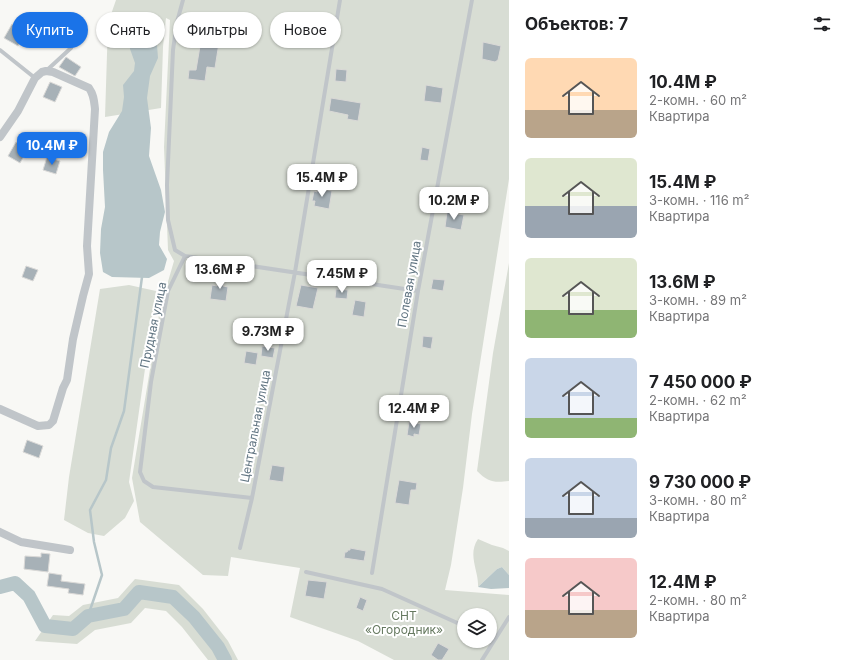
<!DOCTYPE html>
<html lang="ru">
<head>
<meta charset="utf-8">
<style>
	body { margin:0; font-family:Inter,sans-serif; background:#f6f6f6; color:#202124; height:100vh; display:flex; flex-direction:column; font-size:15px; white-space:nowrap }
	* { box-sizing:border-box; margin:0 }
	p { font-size:13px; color:#757577 }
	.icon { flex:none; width:22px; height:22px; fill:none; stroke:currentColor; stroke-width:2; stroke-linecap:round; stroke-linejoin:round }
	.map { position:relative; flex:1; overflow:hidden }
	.sheet { display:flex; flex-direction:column; background:#fff; width:340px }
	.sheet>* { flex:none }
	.hud { position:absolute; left:12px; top:12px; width:380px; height:36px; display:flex; gap:8px }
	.tools { position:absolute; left:457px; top:608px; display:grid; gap:8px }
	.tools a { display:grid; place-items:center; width:40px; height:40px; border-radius:50%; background:#fff; box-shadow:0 1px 3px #0004; font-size:20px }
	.price { position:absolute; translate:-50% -34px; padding:0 9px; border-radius:8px; background:#fff; color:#222; font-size:13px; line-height:26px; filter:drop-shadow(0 1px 2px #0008) }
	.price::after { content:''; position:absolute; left:50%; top:24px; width:12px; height:9px; margin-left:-6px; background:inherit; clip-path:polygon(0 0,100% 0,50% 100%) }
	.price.current { background:#1a73e8; color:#fff }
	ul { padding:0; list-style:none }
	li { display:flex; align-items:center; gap:12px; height:100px; padding:0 16px }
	li span { display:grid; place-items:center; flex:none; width:112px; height:80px; border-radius:6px; color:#555 }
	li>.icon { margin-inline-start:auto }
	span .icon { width:48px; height:48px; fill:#fffc; stroke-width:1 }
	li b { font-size:17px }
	h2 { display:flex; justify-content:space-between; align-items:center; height:48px; padding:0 16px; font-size:17px }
	.tag { padding:0 14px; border-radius:18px; background:#fff; box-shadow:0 1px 3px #0004; font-size:14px; line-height:36px }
	.tag.current { background:#1a73e8; color:#fff }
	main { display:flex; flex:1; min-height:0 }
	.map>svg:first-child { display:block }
</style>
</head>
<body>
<main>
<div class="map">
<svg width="509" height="660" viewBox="0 0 509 660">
	<rect width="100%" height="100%" fill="#f8f8f5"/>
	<path fill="#d8ddd4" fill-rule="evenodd" d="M116,0h393v179l-37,235 -9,74 -12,77 -6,25 64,5v65h-115l-36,-19 -68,-24 10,-49 -69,-11 -3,19 -25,-1 -63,-53 -8,-44 28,-169 14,-48 -6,-11 -4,-103 6,-127 -4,-2 -3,29 -2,61 -56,9 3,-94zM464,615h26v26h-26z
		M509,263v218c-15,2 -21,1 -32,-10l16,-118z
		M129,285l27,6 -27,191 5,19 -9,17 -21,18 -16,-3 -24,-13 5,-43 31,-188z
		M478,539l14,6 11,3 6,3v24l-7,-8 -5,2 -19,18c1,-16 -11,-32 0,-48z
		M135,579l44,6 24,24 25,32 10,19h-30l-26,-33 -16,-16 -21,-3 -14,15 -36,7 -18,14 -42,-3 18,-26 16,1 14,-11 35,-7z"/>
	<path fill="#b7c6c9" d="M135,32l10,1 8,5 4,7 1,13 -8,18 -3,22 4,30 -2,28 12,34 4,22 -5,20 -1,13 8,14 -3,11 -15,8 -37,-1 -9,-5 -3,-19 1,-24 4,-22 -2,-37v-18l6,-20 13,-21 2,-14 -1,-12 11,-14 1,-8 -5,-14 -1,-10z
		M502,567l7,8v13l-18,1 -13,-2 19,-18z"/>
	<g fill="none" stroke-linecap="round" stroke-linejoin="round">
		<path stroke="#b7c6c9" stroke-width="2.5" d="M88,616l14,-41 -8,-33 -4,-32 16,-30 5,-32 13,-37 18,-134"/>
		<path stroke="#b7c6c9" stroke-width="14" d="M0,587l15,-4 14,13 16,30 28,3 15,-13 36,-7 15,-17 34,5 21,20 24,30 7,13"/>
	</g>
	<path fill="#a7b1b7" stroke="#dad9d7" d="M12,24l14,8 -8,14 -14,-8z
		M201,40l18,3 -4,25 -8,-1 -2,14 -17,-2 1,-9h7z
		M483,42l18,4 -3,14 -3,2 -13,-3z
		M66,57l15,10 -6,9 -16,-9z
		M336,69l11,1 -1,12 -11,-1z
		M50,82l12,5 -7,15 -12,-5z
		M426,85l17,3 -2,15 -17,-2z
		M331,98l30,5 -3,18 -11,-2 1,-4 -19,-4z
		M16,142l12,7 -8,14 -12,-7z
		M422,147l8,2 -2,12 -8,-1z
		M47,157l13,4 -4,13 -13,-4z
		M318,188l14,3 -3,18 -15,-3 1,-5h-3l2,-10 3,1z
		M447,212l17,3 -3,15 -16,-3z
		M26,266l12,4 -5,11 -11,-4z
		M224,271l2,1 -3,14 5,1 -2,14 -16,-2 2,-14 5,1z
		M433,279l12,1 -2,11 -12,-2z
		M301,285l17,3 -5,21 -17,-3z
		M336,289l12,1 -1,9 -12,-1z
		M355,300l11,2 -2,15 -12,-2z
		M423,336l10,1 -2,12 -9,-2z
		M262,346l13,2 -2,10 -12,-2z
		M246,351l12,2 -2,12 -12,-2z
		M409,422l12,2 -2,11 -5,-1v3l-7,-2z
		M27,440l16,6 -4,12 -16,-6z
		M272,465l13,2 -2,15 -14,-2z
		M399,480l18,3 -1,7h-5l-2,15 -14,-2z
		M350,548l16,3 -2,10 -20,-3 1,-6h2l1,-2h2z
		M41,553l9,1 -2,18 -24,-3 1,-13 16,1z
		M49,573l13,2 -1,6 24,3 -2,11 -15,-2 1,-4 -22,-3z
		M308,580l19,2 -3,17 -19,-3z
		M360,597l7,3 -4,11 -7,-3z
		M438,643l11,6 -7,11h-4l-7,-5z"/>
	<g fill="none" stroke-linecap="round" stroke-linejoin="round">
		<path stroke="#c0c5c9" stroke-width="4" d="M183,0l-6,22 -4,28 -6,135 1,35 7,30 10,6 233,35
			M0,50l35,28
			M46,71l25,-23
			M185,256l-17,35 -17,91 -11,90 4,9 9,6 99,11
			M240,548l12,-50 43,-226 45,-272
			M306,572l76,17 82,37
			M372,573l46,-282 54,-291
			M482,660l27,-43"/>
		<path stroke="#c0c5c9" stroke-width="8" d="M0,137l18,-26 17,-33 7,-6 4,-1 7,1 36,16c5,7 5,13 6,21l-8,137 2,28 -6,22 -10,43 -6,41 -4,8 -10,33 -4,4 -11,1 -38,-17
			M0,532l21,10 49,8"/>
	</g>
	<g text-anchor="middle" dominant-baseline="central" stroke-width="4" stroke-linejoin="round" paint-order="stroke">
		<g font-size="12" fill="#617582" stroke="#fff">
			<text transform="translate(409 284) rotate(-80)">Полевая улица</text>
			<text transform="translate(153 325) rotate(-78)">Прудная улица</text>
			<text transform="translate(255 426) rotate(-79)">Центральная улица</text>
		</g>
		<g font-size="12" fill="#667960" stroke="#fff">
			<text x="404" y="615">СНТ<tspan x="404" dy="14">«Огородник»</tspan></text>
		</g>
	</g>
</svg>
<div class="tools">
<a><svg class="icon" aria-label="layers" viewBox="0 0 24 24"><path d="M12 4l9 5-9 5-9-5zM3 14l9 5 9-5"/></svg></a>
</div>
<b class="price current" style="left:52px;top:166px">10.4M ₽</b>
<b class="price" style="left:322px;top:198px">15.4M ₽</b>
<b class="price" style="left:454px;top:221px">10.2M ₽</b>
<b class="price" style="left:220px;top:290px">13.6M ₽</b>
<b class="price" style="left:342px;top:294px">7.45M ₽</b>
<b class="price" style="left:268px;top:352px">9.73M ₽</b>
<b class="price" style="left:414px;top:429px">12.4M ₽</b>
<div class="hud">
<a class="tag current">Купить</a>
<a class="tag">Снять</a>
<a class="tag">Фильтры</a>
<a class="tag">Новое</a>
</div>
</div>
<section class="sheet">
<h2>Объектов: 7<svg class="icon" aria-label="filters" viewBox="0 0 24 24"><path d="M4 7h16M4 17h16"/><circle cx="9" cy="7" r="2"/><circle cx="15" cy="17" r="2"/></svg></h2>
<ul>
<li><span style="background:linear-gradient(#ffd9b3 65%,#b9a48a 0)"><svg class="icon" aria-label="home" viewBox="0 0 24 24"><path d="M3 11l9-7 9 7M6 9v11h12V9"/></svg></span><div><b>10.4M ₽</b><p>2-комн. · 60 m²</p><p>Квартира</p></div></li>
<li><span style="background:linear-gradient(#dfe7d0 60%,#9aa5b1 0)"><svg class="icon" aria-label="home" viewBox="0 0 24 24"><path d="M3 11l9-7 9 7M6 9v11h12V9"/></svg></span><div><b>15.4M ₽</b><p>3-комн. · 116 m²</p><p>Квартира</p></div></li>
<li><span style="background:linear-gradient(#dfe7d0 65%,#8fb573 0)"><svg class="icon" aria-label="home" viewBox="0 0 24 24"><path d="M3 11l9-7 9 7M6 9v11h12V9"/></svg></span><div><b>13.6M ₽</b><p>3-комн. · 89 m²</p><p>Квартира</p></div></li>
<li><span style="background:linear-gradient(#c9d6e8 75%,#8fb573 0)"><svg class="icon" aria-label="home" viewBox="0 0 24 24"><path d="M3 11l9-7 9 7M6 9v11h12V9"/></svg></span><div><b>7 450 000 ₽</b><p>2-комн. · 62 m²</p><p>Квартира</p></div></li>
<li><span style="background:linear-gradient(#c9d6e8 75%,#9aa5b1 0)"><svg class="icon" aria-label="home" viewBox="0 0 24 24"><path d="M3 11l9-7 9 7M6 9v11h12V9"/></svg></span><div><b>9 730 000 ₽</b><p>3-комн. · 80 m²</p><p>Квартира</p></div></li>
<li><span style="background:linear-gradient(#f6c9c9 65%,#b9a48a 0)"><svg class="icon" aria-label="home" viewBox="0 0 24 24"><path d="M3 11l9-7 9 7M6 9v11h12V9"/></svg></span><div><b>12.4M ₽</b><p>2-комн. · 80 m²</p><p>Квартира</p></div></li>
</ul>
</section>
</main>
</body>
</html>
